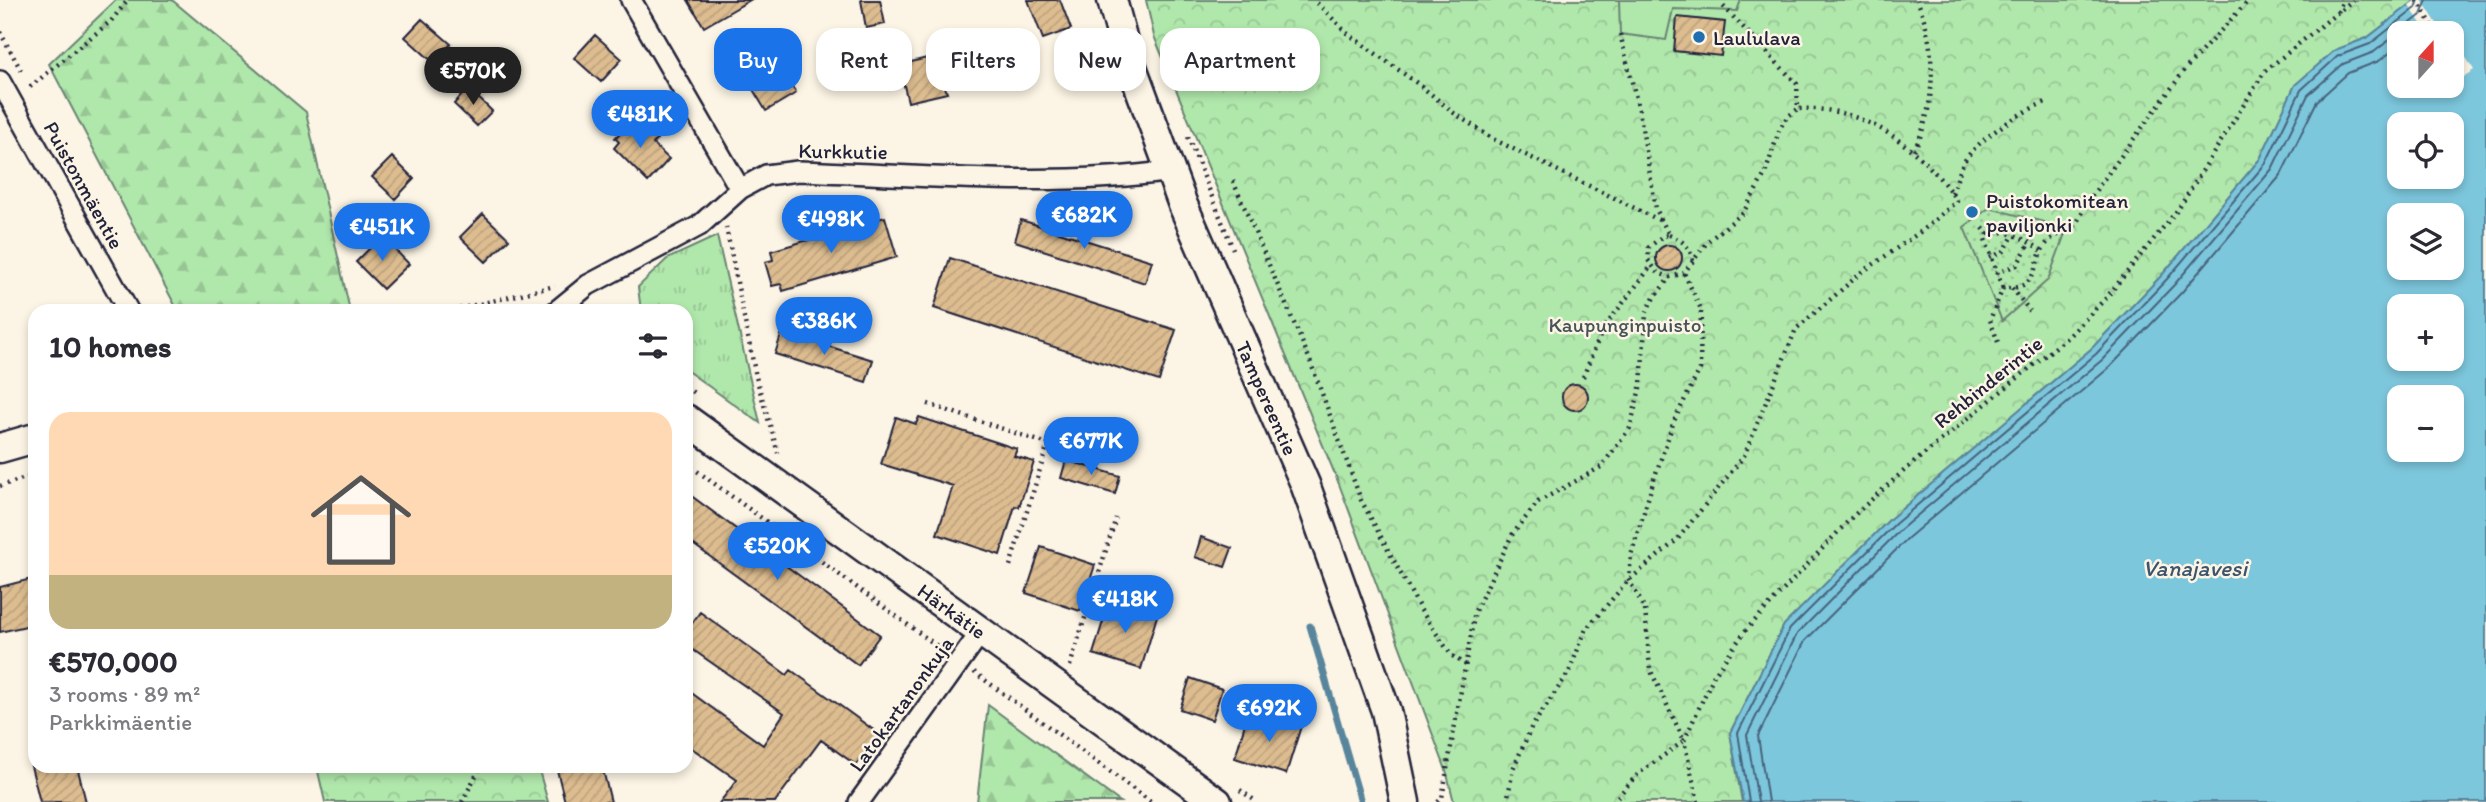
<!DOCTYPE html>
<html lang="en">
<head>
<meta charset="utf-8">
<style>
	body { margin:0; font-family:Itim,sans-serif; background:#f2f2f3; color:#2b2b33; height:100vh; display:flex; flex-direction:column; font-size:26px; white-space:nowrap }
	* { box-sizing:border-box; margin:0 }
	p { font-size:23px; color:#7c7c81 }
	.icon { flex:none; width:38px; height:38px; fill:none; stroke:currentColor; stroke-width:2; stroke-linecap:round; stroke-linejoin:round }
	.map { position:relative; flex:1; overflow:hidden }
	.panel { position:absolute; left:28px; top:304px; width:665px; height:469px; display:flex; flex-direction:column; background:#fff; border-radius:21px; box-shadow:0 4px 10px #0003 }
	.panel>* { flex:none }
	.guide { position:absolute; left:714px; top:28px; width:665px; height:63px; display:flex; gap:14px }
	.needle { width:46px; rotate:21deg }
	.fabs { position:absolute; left:2387px; top:21px; display:grid; gap:14px }
	.fabs a { display:grid; place-items:center; width:77px; height:77px; border-radius:14px; background:#fff; box-shadow:0 4px 10px #0003; font-size:35px }
	.price { position:absolute; translate:-50% -60px; padding:0 16px; border-radius:24px; background:#1a73e8; color:#fff; font-size:23px; line-height:46px; filter:drop-shadow(0 2px 4px #0008) }
	.price::after { content:''; position:absolute; left:50%; top:42px; width:21px; height:16px; margin-left:-10px; background:inherit; clip-path:polygon(0 0,100% 0,50% 100%) }
	.price.selected { background:#222; color:#fff }
	ul { padding:0; list-style:none }
	li { display:grid; align-content:center; gap:14px; height:371px; padding:0 21px }
	li span { display:grid; place-items:center; height:217px; border-radius:21px; color:#555 }
	li>.icon { margin-inline-start:auto }
	span .icon { width:126px; height:126px; fill:#fffc; stroke-width:1 }
	li b { font-size:30px }
	h2 { display:flex; justify-content:space-between; align-items:center; height:84px; padding:0 21px; font-size:30px }
	.chip { padding:0 24px; border-radius:21px; background:#fff; box-shadow:0 4px 10px #0003; font-size:24px; line-height:63px }
	.chip.selected { background:#1a73e8; color:#fff }
	.map>svg:first-child { display:block }
</style>
</head>
<body>
<div class="map">
<svg width="2486" height="802" viewBox="0 0 2486 802">
	<defs>
		<pattern id="grass-tufts" width="24" height="20" patternUnits="userSpaceOnUse" patternTransform="scale(1.75)"><rect width="24" height="20" fill="#b0e7ab"/><path d="M3 7l-1-3M5 7V3M7 7l1-3M15 17l-1-3M17 17v-4M19 17l1-3" fill="none" stroke="#97c694"/></pattern>
		<pattern id="forest-firs" width="22" height="20" patternUnits="userSpaceOnUse" patternTransform="scale(1.75)"><rect width="22" height="20" fill="#b0e7ab"/><path d="M5 1l3.5 6h-7zM16 11l3.5 6h-7z" fill="#97c694"/></pattern>
		<pattern id="park-crowns" width="20" height="18" patternUnits="userSpaceOnUse" patternTransform="scale(1.75)"><rect width="20" height="18" fill="#b0e7ab"/><path d="M2 6a3 3 0 1 1 6 0M12 15a3 3 0 1 1 6 0" fill="none" stroke="#97c694"/></pattern>
		<pattern id="garden-dots" width="8" height="8" patternUnits="userSpaceOnUse" patternTransform="scale(1.75)"><rect width="8" height="8" fill="#b0e7ab"/><path d="M2 2h.1M6 6h.1" fill="none" stroke="#97c694" stroke-width="1.8" stroke-linecap="round"/></pattern>
		<pattern id="building-hatch" width="6" height="6" patternUnits="userSpaceOnUse" patternTransform="scale(1.75)"><rect width="6" height="6" fill="#ddbd90"/><path d="M-1 1l2-2M0 6l6-6M5 7l2-2" fill="none" stroke="#bda27d"/></pattern>
	</defs>
	<rect width="100%" height="100%" fill="#fcf5e5"/>
	<filter id="ink" filterUnits="userSpaceOnUse"><feTurbulence type="fractalNoise" baseFrequency=".0143" numOctaves="2"/><feDisplacementMap in="SourceGraphic" scale="14" xChannelSelector="R" yChannelSelector="G"/><feConvolveMatrix kernelMatrix="1 2 1 2 8 2 1 2 1" color-interpolation-filters="sRGB"/></filter>
	<g filter="url(#ink)">
		<path fill="url(#grass-tufts)" stroke="#698473" stroke-width="2" d="M717,236l43,187 -74,-53v-58l-45,-1 -3,-24 29,-28z"/>
		<path fill="url(#forest-firs)" stroke="#698473" stroke-width="2" d="M116,0h56l134,112 44,199h-172l-129,-247z
			M988,705l132,97h-143z"/>
		<path fill="url(#park-crowns)" stroke="#698473" stroke-width="2" d="M1146,0h1270l-49,38 -32,12 -40,35 -35,74 -98,116 -71,74 -201,170 -106,106 -54,108 12,69h-288l-8,-32 -107,-286 -185,-448z
			M317,767h221l10,35h-223z"/>
		<path fill="url(#garden-dots)" stroke="#698473" stroke-width="2" d="M1989,208l78,20 -19,52 -46,41 -38,-94z"/>
		<path fill="#b0e7ab" stroke="#698473" stroke-width="2" d="M1619,0h122l-4,11 -64,-2 -7,31 -46,-6z"/>
		<path fill="#7dc7dd" stroke="#59859c" stroke-width="2" fill-rule="evenodd" d="M2416,0h70v802h-743l-13,-69 54,-108 106,-106 201,-170 71,-74 98,-116 35,-74 40,-35 32,-12zM2399,33h53v53h-53zM2399,124h53v53h-53zM2399,215h53v53h-53zM2399,306h53v53h-53zM2399,397h53v53h-53z"/>
		<path fill="#fcf5e5" d="M2416,0h6l21,33h-16l-18,-28z
			M2452,47l4,6 5,-3 13,20 -22,14z"/>
		<g fill="none" stroke-linecap="round" stroke-linejoin="round">
			<path stroke="#46647c" stroke-width="2" d="M1749,802l-11,-69 52,-104 105,-105 201,-170 71,-75 99,-116 35,-73 37,-34 32,-12 46,-36 3,-8
				M1758,802l-11,-67 50,-101 103,-104 202,-170 72,-75 98,-116 36,-74 35,-31 31,-12 47,-37 6,-15
				M1768,802l-10,-66 47,-95 103,-103 202,-171 72,-75 99,-117 36,-74 31,-28 31,-12 20,-15"/>
			<path stroke="#59859c" stroke-width="7" d="M1310,626l51,176"/>
		</g>
		<path fill="url(#building-hatch)" stroke="#22223b" stroke-width="2" d="M688,0h62l-46,27z
			M861,0h19l5,24 -19,4z
			M1028,0h32l11,29 -28,10z
			M1677,17l48,5 -4,34 -47,-5z
			M422,19l29,25 -17,19 -29,-26z
			M595,35l27,24 -21,23 -27,-24z
			M971,47l8,28 -35,9 3,9 -39,9 -9,-37z
			M772,55l24,38 -30,18 -23,-38z
			M468,88l24,23 -15,15 -23,-22z
			M634,118l23,21 -4,5 16,15 -21,23 -34,-34 5,-6 -4,-4z
			M392,157l22,22 -19,20 -23,-22z
			M483,214l26,25 -23,23 -26,-25z
			M885,217l12,40 -114,34 -2,-7 -9,2 -7,-24 8,-2 -2,-9z
			M1021,220l131,41 -7,22 -130,-42z
			M382,236l27,28 -26,25 -27,-27z
			M1656 258a13 13 0 1 1 26 0a13 13 0 1 1-26 0Z
			M950,258l226,72 -17,51 -225,-73z
			M782,332l91,28 -7,22 -91,-28z
			M1562 397a13 13 0 1 1 26 0a13 13 0 1 1-26 0Z
			M896,417l20,7 3,-7 80,26 18,6 -3,7 20,6 -15,45 -4,-1 -15,49 -63,-21 16,-48 -72,-22z
			M1066,460l54,16 -5,18 -54,-16z
			M686,492l194,143 -22,30 -172,-126z
			M1201,537l31,11 -7,19 -30,-10z
			M1041,547l54,18 -15,46 -54,-18z
			M35,578v46l-35,8v-45z
			M1109,602l48,14 -16,53 -48,-15z
			M700,612l87,63 4,-5 88,64 -23,31 -35,-25 -46,62h-55l17,-22 -51,-36v-55l77,56 21,-32 -98,-68v-13z
			M1190,678l32,11 -10,31 -32,-11z
			M1276,716l26,7 -16,51 -51,-16 11,-38 27,8z
			M31,766h46l9,36h-46z
			M556,766h46l9,36h-46z"/>
		<g fill="none" stroke-linecap="round" stroke-linejoin="round">
			<defs>
				<path id="street" d="M631,0l109,189
					M0,81l129,231
					M555,312l33,-27 111,-59 41,-37 26,-14 32,-4c124,4 251,17 374,0
					M859,802l122,-170"/>
				<path id="secondary" d="M1112,0l13,48 58,157 122,279 81,227 19,91
					M686,419l531,383
					M0,448l35,-10"/>
			</defs>
			<use href="#street" stroke="#22223b" stroke-width="24"/>
			<use href="#secondary" stroke="#22223b" stroke-width="33"/>
			<path stroke="#22223b" stroke-width="4.5" stroke-dasharray="2 5" stroke-linecap="butt" d="M2417,0l20,33
				M1317,3l30,30 74,53 33,27 39,26 168,82
				M2338,12l5,-12
				M0,32l22,40
				M1620,34l19,76 17,99 13,26 -6,1 -14,11 -1,13 10,13 12,4 14,-4 24,-32 35,-28 22,-39 15,-46 7,-11 11,-8 -1,-25 -75,-79
				M2452,56l5,9
				M2452,69l11,-7
				M30,87l81,-66 17,-21
				M1188,137l45,112
				M1914,150c23,-44 23,-104 3,-150
				M1233,181l76,177 52,142 59,109 31,46 15,10
				M1952,193c4,-10 7,-21 12,-31 12,-22 62,-54 85,-61
				M726,227l30,150 22,76
				M1983,228l5,6 -3,5 18,49
				M1988,234c17,-7 41,7 54,17
				M1669,235c14,5 21,12 24,26
				M1990,258l14,-7 9,-15
				M1996,273l21,-8 13,-23
				M2012,288l18,23
				M446,312l109,-26
				M1998,342l-8,-22 13,-32c41,2 26,-29 47,-48 5,-5 15,-7 22,-9l21,-37 94,-127 62,-67
				M1583,377l20,-48 49,-64
				M686,387l9,7
				M928,404l120,40 -39,125
				M686,463l258,188
				M0,486l35,-11
				M1070,666l46,-148
				M974,672l177,130
				M1240,790l17,12
				M462,802l19,-36
				M1438,802l4,-4 33,-187 37,-76 26,-33 63,-35 29,-39 11,-44 5,-70 5,-12 19,-25
				M1507,802l6,-33 18,-41 38,-56 17,-43 43,-49 48,-40 67,-84 52,-127 65,-56 62,-43 34,-29c-36,-53 -93,-96 -159,-92
				M1613,802l25,-28 46,-33 -34,-72 -5,-60 -16,-29 2,-25 23,-76 20,-58 26,-52 1,-60 -17,-36
				M1698,802l-14,-61 30,-66 32,-45 106,-113 54,-48 163,-133 37,-38 73,-90 86,-137 88,-71"/>
			<use href="#street" stroke="#fcf5e5" stroke-width="19"/>
			<use href="#secondary" stroke="#fcf5e5" stroke-width="28"/>
		</g>
	</g>
	<g fill="#1f6fb2" stroke="#fcf5e5" stroke-width="2.5">
		<circle cx="1699" cy="37" r="7"/>
		<circle cx="1972" cy="212" r="7"/>
	</g>
	<g text-anchor="middle" dominant-baseline="central" stroke-width="5" stroke-linejoin="round" paint-order="stroke">
		<g font-size="21" fill="#22223b" stroke="#fcf5e5" text-anchor="start">
			<text x="1713" y="37">Laululava</text>
			<text x="1986" y="200">Puistokomitean<tspan x="1986" dy="24">paviljonki</tspan></text>
		</g>
		<g font-size="21" fill="#22223b" stroke="#fcf5e5">
			<text transform="translate(843 151) rotate(1)">Kurkkutie</text>
			<text transform="translate(84 185) rotate(61)">Puistonmäentie</text>
			<text transform="translate(1988 382) rotate(-39)">Rehbinderintie</text>
			<text transform="translate(1267 398) rotate(66)">Tampereentie</text>
			<text transform="translate(952 611) rotate(36)">Härkätie</text>
			<text transform="translate(901 704) rotate(-54)">Latokartanonkuja</text>
		</g>
		<g font-size="21" fill="#465357" stroke="#fcf5e5">
			<text x="1625" y="324">Kaupunginpuisto</text>
		</g>
		<g font-size="23" font-style="italic" fill="#3d546c" stroke="#fcf5e5">
			<text x="2195" y="568">Vanajavesi</text>
		</g>
	</g>
</svg>
<div class="fabs">
<a><svg class="needle" viewBox="-14 -14 28 28"><path d="M0-13l5 13h-10z" fill="#e53935"/><path d="M0 13l5-13h-10z" fill="#7c7c81"/></svg></a>
<a><svg class="icon" aria-label="locate" viewBox="0 0 24 24"><circle cx="12" cy="12" r="6"/><path d="M12 2v4M12 18v4M2 12h4M18 12h4"/></svg></a>
<a><svg class="icon" aria-label="layers" viewBox="0 0 24 24"><path d="M12 4l9 5-9 5-9-5zM3 14l9 5 9-5"/></svg></a>
<a>+</a>
<a>−</a>
</div>
<b class="price selected" style="left:473px;top:107px">€570K</b>
<b class="price" style="left:640px;top:150px">€481K</b>
<b class="price" style="left:1084px;top:251px">€682K</b>
<b class="price" style="left:831px;top:255px">€498K</b>
<b class="price" style="left:382px;top:263px">€451K</b>
<b class="price" style="left:824px;top:357px">€386K</b>
<b class="price" style="left:1091px;top:477px">€677K</b>
<b class="price" style="left:777px;top:582px">€520K</b>
<b class="price" style="left:1125px;top:635px">€418K</b>
<b class="price" style="left:1269px;top:744px">€692K</b>
<div class="guide">
<a class="chip selected">Buy</a>
<a class="chip">Rent</a>
<a class="chip">Filters</a>
<a class="chip">New</a>
<a class="chip">Apartment</a>
</div>
<section class="panel">
<h2>10 homes<svg class="icon" aria-label="filters" viewBox="0 0 24 24"><path d="M4 7h16M4 17h16"/><circle cx="9" cy="7" r="2"/><circle cx="15" cy="17" r="2"/></svg></h2>
<ul>
<li><span style="background:linear-gradient(#ffd9b3 75%,#c2b280 0)"><svg class="icon" aria-label="home" viewBox="0 0 24 24"><path d="M3 11l9-7 9 7M6 9v11h12V9"/></svg></span><div><b>€570,000</b><p>3 rooms · 89 m²</p><p>Parkkimäentie</p></div></li>
</ul>
</section>
</div>
</body>
</html>
